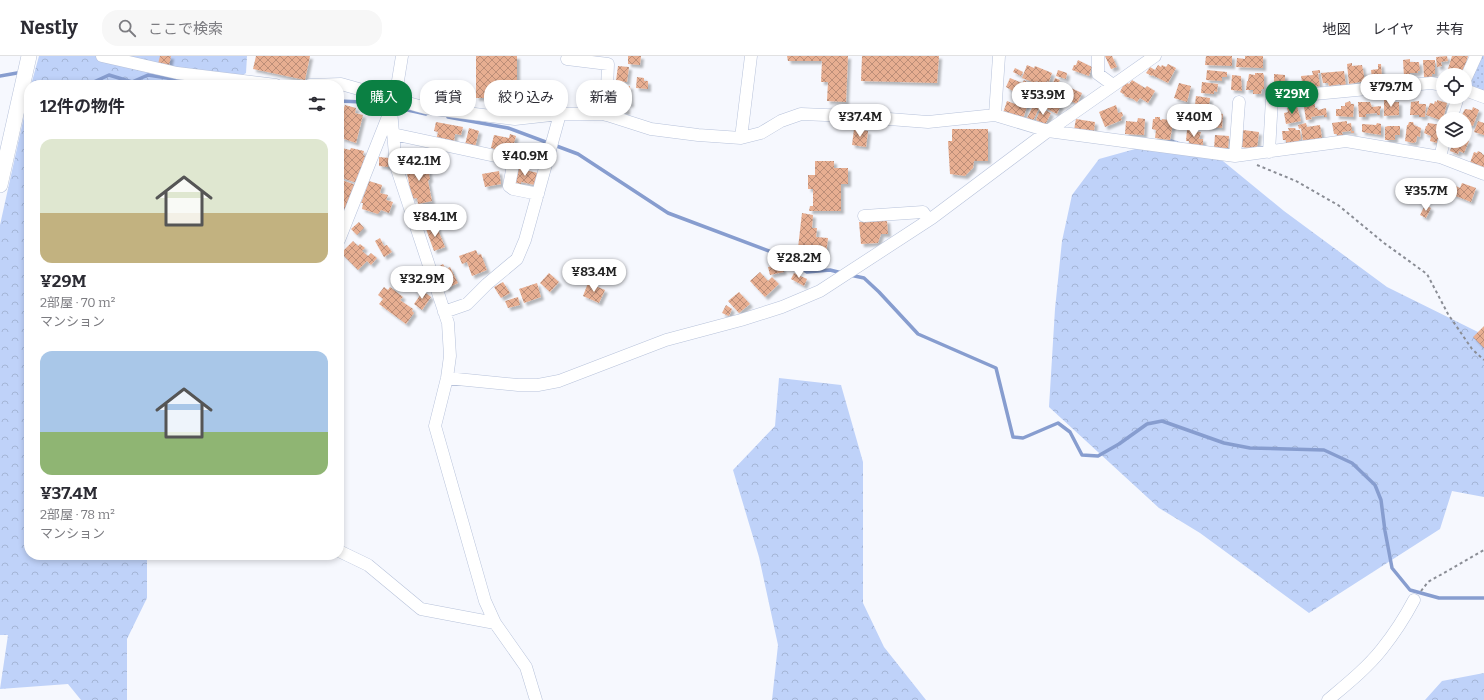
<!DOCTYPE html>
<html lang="ja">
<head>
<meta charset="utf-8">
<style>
	body { margin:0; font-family:Bitter,"Noto Sans JP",serif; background:#f7f7f7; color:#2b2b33; height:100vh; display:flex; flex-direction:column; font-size:15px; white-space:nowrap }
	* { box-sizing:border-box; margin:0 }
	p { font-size:13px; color:#7c7c81 }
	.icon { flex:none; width:22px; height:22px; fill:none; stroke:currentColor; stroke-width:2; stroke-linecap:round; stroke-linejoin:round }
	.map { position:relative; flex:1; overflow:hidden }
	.details { position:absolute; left:24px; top:24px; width:320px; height:480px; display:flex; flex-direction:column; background:#fff; border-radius:16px; box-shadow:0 2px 6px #0003 }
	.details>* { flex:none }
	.banner { position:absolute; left:356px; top:24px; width:380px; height:36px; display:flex; gap:8px }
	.buttons { position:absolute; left:1436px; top:12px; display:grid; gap:8px }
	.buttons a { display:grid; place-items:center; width:36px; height:36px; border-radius:50%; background:#fff; box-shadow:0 2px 6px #0003; font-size:20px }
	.price { position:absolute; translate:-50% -34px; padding:0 9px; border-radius:14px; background:#fff; color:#222; font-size:13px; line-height:26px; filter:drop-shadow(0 1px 2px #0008) }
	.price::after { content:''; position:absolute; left:50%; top:24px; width:12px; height:9px; margin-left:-6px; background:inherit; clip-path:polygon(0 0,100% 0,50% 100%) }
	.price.on { background:#0b8043; color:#fff }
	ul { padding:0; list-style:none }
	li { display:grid; align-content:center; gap:8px; height:212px; padding:0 16px }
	li span { display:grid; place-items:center; height:124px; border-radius:12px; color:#555 }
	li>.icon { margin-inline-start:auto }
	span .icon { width:72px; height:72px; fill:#fffc; stroke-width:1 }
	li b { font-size:17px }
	h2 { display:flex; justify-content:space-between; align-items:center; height:48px; padding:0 16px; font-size:17px }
	.chip { padding:0 14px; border-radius:16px; background:#fff; box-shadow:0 2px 6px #0003; font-size:14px; line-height:36px }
	.chip.on { background:#0b8043; color:#fff }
	header { display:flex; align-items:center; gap:24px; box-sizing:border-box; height:56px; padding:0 20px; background:#fff; border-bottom:1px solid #e1e1e2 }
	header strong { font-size:19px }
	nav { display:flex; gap:22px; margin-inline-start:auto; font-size:14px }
	.search { width:280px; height:36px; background:#f7f7f7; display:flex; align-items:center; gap:10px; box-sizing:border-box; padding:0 14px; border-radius:16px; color:#7c7c81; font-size:15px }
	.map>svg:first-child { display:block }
</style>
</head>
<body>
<header>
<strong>Nestly</strong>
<div class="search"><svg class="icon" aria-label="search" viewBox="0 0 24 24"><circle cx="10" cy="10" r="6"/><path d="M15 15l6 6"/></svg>ここで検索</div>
<nav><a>地図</a><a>レイヤ</a><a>共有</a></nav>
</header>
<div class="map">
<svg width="1484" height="644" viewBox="0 0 1484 644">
	<defs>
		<pattern id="forest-crowns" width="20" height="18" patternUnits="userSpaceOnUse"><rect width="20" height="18" fill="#bfd2f9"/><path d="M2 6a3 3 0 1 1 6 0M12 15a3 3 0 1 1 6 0" fill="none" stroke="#a4b5d6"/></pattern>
		<pattern id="park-dots" width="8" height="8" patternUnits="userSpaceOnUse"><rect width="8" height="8" fill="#bfd2f9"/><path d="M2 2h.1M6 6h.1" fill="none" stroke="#a4b5d6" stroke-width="1.8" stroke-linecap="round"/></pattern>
		<pattern id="building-cross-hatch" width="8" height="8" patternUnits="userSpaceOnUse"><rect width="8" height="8" fill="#e7ae91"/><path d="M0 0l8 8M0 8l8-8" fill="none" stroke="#bc8e78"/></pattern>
		<filter id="shadow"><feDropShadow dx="3" dy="3" stdDeviation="1" flood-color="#0004"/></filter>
	</defs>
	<rect width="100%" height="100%" fill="#f6f8fe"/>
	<path fill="url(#forest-crowns)" d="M39,0h208l-1,17 -18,12h-197z
		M29,38v461h118v43l-20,41v61h-46l-13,-16 -68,5 8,-54h-8v-410z
		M1171,83l41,13 72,59 103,76 97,48v162l-32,-6 -12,38 -131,84 -109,-80 -41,-25 -110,-101 6,-98 7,-68 10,-46 27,-36z
		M779,322l62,7 22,77v141l21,44 42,53h-154l6,-55 -19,-88 -26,-87 42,-44z
		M1484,617v27h-59l17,-19z"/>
	<path fill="url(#park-dots)" d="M1476,0h8v41l-19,-7z"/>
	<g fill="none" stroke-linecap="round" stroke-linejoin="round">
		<path stroke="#879dcf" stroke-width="3.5" d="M0,20l17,-3
			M36,26l6,3
			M87,29l22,-10 23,7 16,-7 65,10
			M339,45l46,2 18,6 23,5
			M448,61l60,11 70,26 90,59 114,43 25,16 23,-2 12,3
			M850,219l14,3 15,14 39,42 78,34 17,69 10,1 35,-15 12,9 12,23 16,1 21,-12 28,-20 15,-3 62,22 26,5 74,2 28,13 23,22 6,15 4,31 7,37 18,22 29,8h45"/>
	</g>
	<path fill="url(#building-cross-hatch)" filter="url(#shadow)" d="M160,0h11l-2,10 -11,-2z
		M256,0h54l-5,24 -52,-11z
		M476,0h41v41h2v15h-14v-3h-10v-11h-19z
		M628,0h13l-1,9 -12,-1z
		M787,0h61l-2,46 -19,-1 1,-19h-7l1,-21h-34z
		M862,0h77l-2,27 -76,-2z
		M1105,0h7l5,11 -6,2z
		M1206,0h26v10l-27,-1z
		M1245,0h18v12l-27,-1 1,-9 8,1z
		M1447,0l1,5 -7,1 1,4 -5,1 -1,-10z
		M1452,0h16l-5,18 -15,-5z
		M1410,3v3h9l1,9h-2v2h-8v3h-6l-1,-16z
		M1078,4l14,7 -3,9 -17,-6 2,-5h2z
		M1423,4h12v14h-3v3h-8z
		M1352,7v3l10,-1 3,16 -16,3 -2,-20z
		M1168,8l8,4 -8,15 -16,-8v1l-6,-3 4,-6 5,3 3,-5 3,2 1,-2 4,2z
		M1378,8h3l1,14 -10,1 -1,-9 7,-1z
		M1027,9l7,3 1,-2 17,7 -3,9 -2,-1 -2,4 -9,-4 -1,2 -13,-5z
		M618,10l11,1 -2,15 -11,-1z
		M1015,12l8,4 -2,4 -8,-4z
		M1058,14l9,3 -1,6 -10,-3z
		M1207,14l20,2v5h-5v4l-16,-1z
		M1320,14v3h-2l2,13 -17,2 -2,-12 12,-1 -1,-4z
		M1344,15l2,15h-6v-2l-11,2 -1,-3h-5l-2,-10z
		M1255,17h8l1,3v13h-2l-1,5h-8v-4h-7l1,-9h1l1,-7 6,1z
		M1274,18l11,1v15l-9,-1v-3h-2z
		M1232,19l9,1 1,15 -11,-1z
		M637,21l7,1v3h4v8l-12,-1z
		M1010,22l12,5 2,-3 3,2 -2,3 3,1 -5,11 -17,-10z
		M1055,22l5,2 -2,4 3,1 1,-1 20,9 -5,11 -23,-11 1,-1 -5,-2z
		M1132,24l13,8 2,-2 8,5 -7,12 -8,-5 -3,4 -4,-3 -9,-3 1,-1 -5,-3 4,-8h1l1,-2 3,2z
		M1202,26l16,2 -1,8 -3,-1v3l-13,-1z
		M1179,27l12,3 -4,16 -13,-4z
		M615,30h15l1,18 -4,1v7h-11z
		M1039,34l5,3 -1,3 18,9 -4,9 -24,-12z
		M1196,40l14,2 -1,9 -14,-2z
		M1384,43h7v3h8v13l-15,1z
		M1437,44l10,3 -3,12 3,1 -1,3h-3v2l-17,-6 4,-12 4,1 1,-3 2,1z
		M1007,45l8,3v-3l5,2 1,-2 7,2 -5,16 -20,-6z
		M1350,45l1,3h3l-1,13 -17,-1v-7h5v-3h4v-3z
		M1419,45v3h7l-1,13h-6v-2h-9l1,-13z
		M1358,46h12l2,5 9,-1v2l-1,1v6h-3v-2l-11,1v3h-7z
		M1315,48v4h2l1,2 8,-2 1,9h-3v-2l-13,2 1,2 -6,1 -2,-13h4v-2z
		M345,49l11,3 -1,5 8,2 -7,28 -15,-5 3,-12 -4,-1 2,-5 -3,-1v-6h3z
		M1116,49l2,8 4,-1 1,4 -2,1 1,3 -17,7 -6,-15z
		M1033,50l6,2 -7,15 -6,-3z
		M1297,50l4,15 -15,3 -2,-11 4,-1 -1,-4z
		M1473,51l6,3 -6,16 -8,-2v-5l-4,-2 4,-8 7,1z
		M1041,52l10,5 -6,12 -9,-5z
		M1186,53l18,2 -1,5h-4v6h5v4l-19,-1z
		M1214,56l9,2 -1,14 -16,-1v-9l2,1v-5h6z
		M1155,61h5v3h2v-1l7,1v2l4,1 -3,17 -15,-2 1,-8 -4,-1 1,-10h2z
		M1138,62l7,1 -1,16 -19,-1 1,-13 11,1z
		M1076,63l19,3 -1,10 -20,-2z
		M1347,65v3l4,-1 1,8h2v2h-3v-2l-9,1 1,3 -6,1v-2h-3l-2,-11z
		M1478,65l6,2v12l-10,-3z
		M436,66l27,5 -2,8 -6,-1 -1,9 -18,-3 2,-8 -4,-1z
		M1409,66h4l1,3 7,3 -1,9 -3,-1 -1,6 -3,1 -8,-2 2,-16h1z
		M1306,67l1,4 13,-2 2,13 -19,3 -2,-13 -2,1 -1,-4z
		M1377,67l4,1v11l-19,-3v-8l14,1z
		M1428,67l13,2 -4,18 -7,-2 1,-5 -7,-3 2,-7h1z
		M1388,70h12v9h-5v5h-10v-13z
		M469,72l10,3 -4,16 -10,-2z
		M1288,72h7l1,2h4l1,9 -2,1v2l-13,2v-4h-3l-1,-9h7z
		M854,73l14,2 -2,16 -14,-2z
		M952,73h36v32h-14l-1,7 -8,8 -15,-2 -2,-33h4z
		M1187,74l14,2 -2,7h4v6l-14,-1v-3h-3z
		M1243,74l16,2 -2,17 -15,-2z
		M510,78l6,2 -3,11 -8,-2 -1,7 -13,-4 3,-13 15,3z
		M1215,79l14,1 -1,12h-4v2l-10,-1z
		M1465,83l4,2 -5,12 -5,-2 -1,3 -8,-3 3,-10h12z
		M342,92l8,2 1,-2 13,3 -1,4 2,1 -8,27 -18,-6v-9l3,-8 -3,-1v-2z
		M1478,95l4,2v1l2,1v15l-14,-7 4,-11 3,1z
		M379,101l10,1 -1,9 -9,-1z
		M416,101l2,13 10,-2 2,11 -2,2 4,20 -14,3 -1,-6 -5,1 -6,-31 3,-1 -1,-8z
		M815,105h19v7h14v16h-7v27h-32l1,-5h3v-17h-5v-14h7z
		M516,112l22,5 -3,12 -14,-3v2l-8,-2z
		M499,115l2,13 -16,3 -3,-13z
		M339,123l17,6 -9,30 -8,-3z
		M369,125l13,4 -2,8 8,2 -2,5 7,2 -4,11 -8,-3 -3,4 -16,-5 1,-6h-2z
		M1462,127l14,5 -5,14 -18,-7 3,-9 4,2z
		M1425,149l6,3 -5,10 -6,-3z
		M802,157l11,2 -1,13h5l-1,9 12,1 -2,17 -33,-4 1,-4 4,1z
		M887,164l1,14h-7l-3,9 -17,1 -2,-22z
		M359,166l5,6 -7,7 -6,-6z
		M436,169l9,22 -11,4 -8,-22z
		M380,182l4,8 3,-1 5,7 -8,5 -9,-16z
		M353,185l5,5 2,-2 5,4 -3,3 6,5 3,-3 6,5 -6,7 -4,-4 -9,9 -17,-17z
		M476,194l2,5 3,-1 6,16 -15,6 -5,-14 -5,2 -3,-8z
		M443,208l3,5 4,-2 8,16 -12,6 -10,-21z
		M781,209l3,7 -14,3 -2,-8z
		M760,216l8,9 4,-4 7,7 -14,13 -15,-16z
		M549,217l10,9 -9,10 -10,-9z
		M794,217l13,6 -3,7 -13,-7z
		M503,226l7,11 -9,5 -7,-11z
		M537,227l4,14 -17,6 -5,-14z
		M588,227l17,7 -6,13 -16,-7z
		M384,231l4,3 2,-3 13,10 -3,3 13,9 -1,2 2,2 -8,11 -27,-20 4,-5 -5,-4z
		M423,235l8,6 -9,13 -8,-6z
		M739,236l11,12 -11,9 -11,-12z
		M518,241l2,8 -12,3 -3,-7z
		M726,249l6,4 -3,7 -7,-3z
		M1484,270v22l-11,-11z"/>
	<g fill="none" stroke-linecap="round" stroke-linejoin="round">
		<defs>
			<path id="minor" d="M102,0l75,17 99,12
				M1098,0v18l15,11
				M567,3l41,5 -2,51
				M1465,24l11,-24
				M310,29l31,-1 85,24 89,11 45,-5h44l47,15 47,6 43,3 20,-5 20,-12 20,-7 49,2 78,6 67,-7 53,16 187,25 111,-15 94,16 44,17
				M1465,34l19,7
				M391,54l5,56 52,157 2,33 -3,22 -12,48 50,175 10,22 31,44 10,33
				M995,59l4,-59
				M1451,63l7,-22
				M393,78l121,26 -5,26 4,3 25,5
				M741,82l10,-82
				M1269,96l3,-54 159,-15 12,2
				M1235,100l4,-54
				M1440,101l4,-16
				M864,160l59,-4 6,8
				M339,184l56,-141 7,-43
				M444,256l23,-8 20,-20 30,-25 8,-19 35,-126
				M447,322l71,7h20l21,-4 107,-41 75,-20 41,-13 38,-16 112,-73 116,-87 107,-75
				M339,495l29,14 53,44 74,14
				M1328,644c19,-16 39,-32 54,-51 12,-15 23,-32 32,-49"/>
			<path id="major" d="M0,129l29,-129"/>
		</defs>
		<use href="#minor" stroke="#b7c2da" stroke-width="13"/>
		<use href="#major" stroke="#b7c2da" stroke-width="16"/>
		<path stroke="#8a8d95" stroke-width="2" stroke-dasharray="3 3" stroke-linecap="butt" d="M1257,109l39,16 42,24 46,38 43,31 21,40 24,35 12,11
			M1421,535l7,-9 56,-32"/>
		<use href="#minor" stroke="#fff" stroke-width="12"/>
		<use href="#major" stroke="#fff" stroke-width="15"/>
	</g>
</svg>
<div class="buttons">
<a><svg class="icon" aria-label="locate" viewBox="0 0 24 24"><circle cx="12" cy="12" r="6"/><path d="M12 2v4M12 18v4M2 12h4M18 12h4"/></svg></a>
<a><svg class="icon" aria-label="layers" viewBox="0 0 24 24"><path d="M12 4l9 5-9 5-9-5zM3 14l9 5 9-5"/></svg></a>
</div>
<b class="price" style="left:1391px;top:52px">¥79.7M</b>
<b class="price on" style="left:1292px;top:59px">¥29M</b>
<b class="price" style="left:1043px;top:60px">¥53.9M</b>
<b class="price" style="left:860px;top:82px">¥37.4M</b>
<b class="price" style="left:1194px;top:82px">¥40M</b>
<b class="price" style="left:525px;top:121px">¥40.9M</b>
<b class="price" style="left:419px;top:126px">¥42.1M</b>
<b class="price" style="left:1426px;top:156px">¥35.7M</b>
<b class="price" style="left:435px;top:182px">¥84.1M</b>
<b class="price" style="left:799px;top:223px">¥28.2M</b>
<b class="price" style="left:594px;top:237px">¥83.4M</b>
<b class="price" style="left:422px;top:244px">¥32.9M</b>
<div class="banner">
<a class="chip on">購入</a>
<a class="chip">賃貸</a>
<a class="chip">絞り込み</a>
<a class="chip">新着</a>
</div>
<section class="details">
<h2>12件の物件<svg class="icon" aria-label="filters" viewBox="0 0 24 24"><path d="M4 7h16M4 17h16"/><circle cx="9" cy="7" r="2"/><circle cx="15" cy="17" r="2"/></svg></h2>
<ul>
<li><span style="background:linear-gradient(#dfe7d0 60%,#c2b280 0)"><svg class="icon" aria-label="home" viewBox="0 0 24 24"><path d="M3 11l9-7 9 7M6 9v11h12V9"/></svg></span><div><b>¥29M</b><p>2部屋 · 70 m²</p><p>マンション</p></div></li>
<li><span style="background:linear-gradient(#a9c7e8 65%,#8fb573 0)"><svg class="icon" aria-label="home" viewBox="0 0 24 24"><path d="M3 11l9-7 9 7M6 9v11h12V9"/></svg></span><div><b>¥37.4M</b><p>2部屋 · 78 m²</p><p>マンション</p></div></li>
</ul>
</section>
</div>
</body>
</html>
